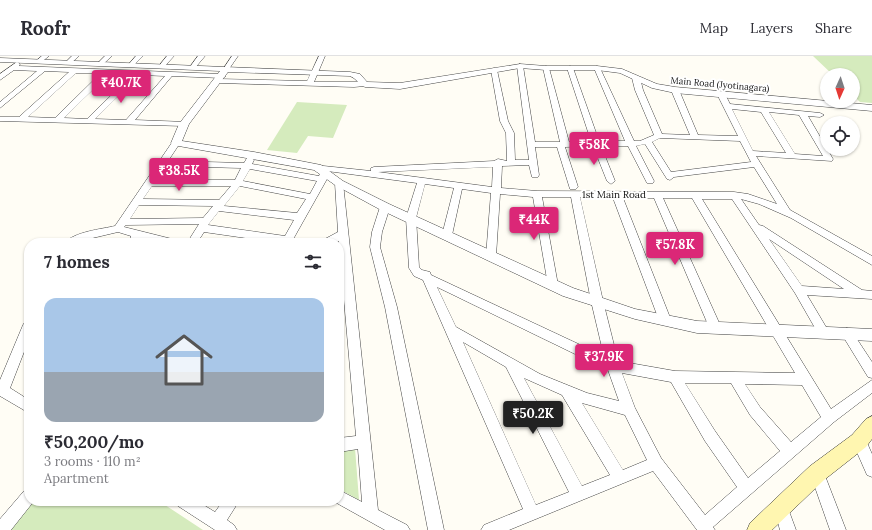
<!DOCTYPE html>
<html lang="en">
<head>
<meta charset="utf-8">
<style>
	body { margin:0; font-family:Lora,serif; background:#f7f7f7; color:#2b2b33; height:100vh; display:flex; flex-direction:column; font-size:15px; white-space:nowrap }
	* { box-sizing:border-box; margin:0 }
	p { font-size:13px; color:#7c7c81 }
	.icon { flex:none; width:22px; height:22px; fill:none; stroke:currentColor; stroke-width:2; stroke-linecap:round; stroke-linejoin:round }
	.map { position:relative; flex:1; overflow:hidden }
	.panel { position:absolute; left:24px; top:182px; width:320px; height:268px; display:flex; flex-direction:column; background:#fff; border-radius:16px; box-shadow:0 1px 3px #0004 }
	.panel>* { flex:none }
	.needle { width:26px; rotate:183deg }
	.buttons { position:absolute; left:820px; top:12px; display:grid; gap:8px }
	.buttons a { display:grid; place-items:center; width:40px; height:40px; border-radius:50%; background:#fff; box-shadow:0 1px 3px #0004; font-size:20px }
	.price { position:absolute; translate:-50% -34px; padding:0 9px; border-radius:4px; background:#db2777; color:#fff; font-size:13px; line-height:26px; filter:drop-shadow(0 1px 2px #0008) }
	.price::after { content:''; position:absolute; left:50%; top:24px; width:12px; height:9px; margin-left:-6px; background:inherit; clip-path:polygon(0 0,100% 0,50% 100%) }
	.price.current { background:#222; color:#fff }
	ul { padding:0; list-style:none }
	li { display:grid; align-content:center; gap:8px; height:212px; padding:0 20px }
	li+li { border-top:1px solid #e1e1e2 }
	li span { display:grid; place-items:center; height:124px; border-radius:12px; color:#555 }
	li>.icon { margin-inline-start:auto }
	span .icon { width:72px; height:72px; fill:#fffc; stroke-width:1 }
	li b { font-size:17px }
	h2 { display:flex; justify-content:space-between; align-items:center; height:48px; padding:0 20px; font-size:17px }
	header { display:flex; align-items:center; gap:24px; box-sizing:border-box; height:56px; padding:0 20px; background:#fff; border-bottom:1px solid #e1e1e2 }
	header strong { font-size:19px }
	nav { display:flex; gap:22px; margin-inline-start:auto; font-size:14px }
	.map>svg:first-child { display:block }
</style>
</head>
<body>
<header>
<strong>Roofr</strong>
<nav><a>Map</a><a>Layers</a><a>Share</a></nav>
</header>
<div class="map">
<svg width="872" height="474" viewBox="0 0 872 474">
	<rect width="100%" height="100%" fill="#fffdf5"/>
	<path fill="#d5ebbd" d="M813,0h59v47l-12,-1 -7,-7v-20h-20z
		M297,46l50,3 -14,33 -25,-2 -11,17 -30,-3z
		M355,392l4,52 -20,-11v-39z
		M34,445h125l44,29h-193z"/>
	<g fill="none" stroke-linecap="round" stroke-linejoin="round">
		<defs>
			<path id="minor" d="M42,0h7l-9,7h-4v-2z
				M72,0h7l-9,8h-4v-2z
				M105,0h7l-10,9h-4v-2z
				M136,0h7l-10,10h-4v-2z
				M167,0h7l-10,11h-4l-1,-1z
				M198,0h7l-10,12h-4l-1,-1z
				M232,0h6l-9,13h-4l-1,-1z
				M319,0h6l-11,26h51l4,2 -4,2 -11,1 -136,-4 -4,-2 4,-2 89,2z
				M17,6l3,2 -1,2 203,8 4,2 -4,2 -50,-2 -37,44 52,2v4h-3l-184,-5v-4h19l50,-45 -24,-1 -45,37v-6l37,-31 -23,-1 -14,10v-6zM76,17h25l-46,45 -27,-1zM109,18l23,1 -45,44 -23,-1zM140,19l25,1 -39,44 -31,-1z
				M520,8l3,2 12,76h25l-17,-74 3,-2 3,2 20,74 22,-1 -24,-73 3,-2 3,2 26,73h26l-31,-73 3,-2 3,2 34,73h6l14,-6 -19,-45 -3,-12 4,-2 4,2 3,12 19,44 28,1 -19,-45 4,-2 4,2 19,45 40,1 -21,-42 4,-2h3l6,12 90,9 4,2 -4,2 -12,-1 25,43 -1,2 -76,-5 34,54 82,46v9l-81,-47 -32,-14 -18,-5 18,26 4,1 99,64 10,1v8l-65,-4 22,37 -2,3 -4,2 -4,-2 -24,-42 -63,-94h-30l129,210 41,-29v13l-38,29 -121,105 2,3h-18l-44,-59 -144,59h-28l3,-5 39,-16 -100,-229 -9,-4 -5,-8 -3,-50 11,-35 -90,-12 1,2 -1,6 -36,64h-10l-77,-11 -7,11h-10l12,-19 -73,1 -2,2 52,13 1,3h-19l-18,-5 -1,5h-10l2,-7 -13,-4 -34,8 -6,3h-13c8,-11 37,-14 50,-17l58,-85h3l4,2 -12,18 76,2 3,-5 3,-1 4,3 -2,4 67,12 2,-5 2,-1 -9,-1 -1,-2 1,-2 57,6v-3l3,-1 120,-6 4,-2 9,2 -1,-28 -6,-12 -9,-51 3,-2 3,2 11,51 6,12 1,27h14l-12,-94zM732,53l29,3 25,41 -33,-2zM769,56l30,3 24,41 -28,-2zM660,82l80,3 11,21 -80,10 -19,-30zM645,88l22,35 3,1 4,-3 80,-10 23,37 -29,-10 -14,-2 -197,-1 -36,-3 1,-22 27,-1 3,12h6l1,-2 -4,-28h22l13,42h6l2,-2 -13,-40 28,-1 14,35 4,3 4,-3 -14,-35h27l19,37h6l1,-2 -18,-35zM165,110l76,2 -6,12h-80zM493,111l-1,20 -114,-15zM250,113l67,12 -7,13 -67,-13zM425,128l29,4 -12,47 5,3 5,-3 10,-46 29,4 -5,63 1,3h8l1,-3 4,-62 33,3 15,88 1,3 4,1 4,-1 1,-3 -16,-88h29l20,104 13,55 -173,-81 -1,-3 -8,-2 -3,-3 -3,-49zM152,130h79l-12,14 -76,-1zM240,130l66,13 -9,14 -73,-7zM580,141l33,1 46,122 2,3 4,2 4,-2 2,-3 -48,-122h31l55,129 2,3 4,2 4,-2 2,-3 -58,-129h29l103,175 -120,-2 -57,-10 -15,-60zM139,149l74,1 -10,12 -73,1zM219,155l75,9 -9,16 -77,-11zM769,183l75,50 -42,-3zM437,231l171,83 11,31 -32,-8 -47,-19 -84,-47zM463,286l43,25 63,125 -33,13zM622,317l49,9 34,59 32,46 -32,28 -44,-57 -26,-50zM524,322l38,17 48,80 -28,11zM685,327h46l19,32 30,36 -32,27 -33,-47zM745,328l57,1 19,32 -30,25 -31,-35zM582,347l43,12 22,45 -24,10z
				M339,124l4,3 35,327 29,15 3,5h-25l-52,-29h6v-11l23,12 -4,-53 -19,3v-14l17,-2 -17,-193v-2l-4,2h-13l1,-3 15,-8 -3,-49z
				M385,148l5,3 -8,25 -2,15 17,60 47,223h-16l-43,-223 -15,-60 2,-15 8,-25z
				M29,264v19l-19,49 19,12v13l-29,-17v-16l23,-55 2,-3z
				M847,272l4,2 21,32v16l-4,-1 -27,-44 2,-3z
				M859,378l5,2 8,18v23l-5,-2 -15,-34 2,-5z
				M817,410l5,2 24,62h-16l-20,-57 2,-5z
				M29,433v12h5l-23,29h-11v-11l24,-28z
				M176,445h21l18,11 8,-11h16l-12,19 7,5 3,5h-22l-37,-24z
				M781,445l5,2 10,27h-16l-6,-22 2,-5z"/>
			<path id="tertiary" d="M0,2l350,14 10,2 7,8 33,1 120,-19 26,2h51l25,3 35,15 18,3 197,18v6l-197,-18 -23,-5 -32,-15 -23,-3h-51l-26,-2 -120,21 -35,-2c-6,-2 -9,-9 -15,-11l-122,-4 -39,52 -7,17 72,11 67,13 22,16 46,23 184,84 62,21 62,12 175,8v12l-175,-8 -62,-14 -72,-23 -182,-86 -46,-25 -21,-15 -141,-25 -2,-2 8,-19 41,-53 -220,-9z"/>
			<path id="secondary" d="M872,360v23l-6,8 -42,33 -52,50h-25l3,-7 60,-57 42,-31 14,-16z"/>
		</defs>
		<use href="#minor" stroke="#444" stroke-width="1"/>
		<use href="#tertiary" stroke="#444" stroke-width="1"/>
		<use href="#secondary" stroke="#333" stroke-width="1"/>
		<use href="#minor" fill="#fff" fill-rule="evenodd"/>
		<use href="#tertiary" fill="#fff" fill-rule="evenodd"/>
		<use href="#secondary" fill="#fff6b0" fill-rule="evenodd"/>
	</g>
	<g text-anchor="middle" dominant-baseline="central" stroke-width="4" stroke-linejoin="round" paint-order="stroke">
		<g font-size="9" fill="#111" stroke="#fff">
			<text transform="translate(720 28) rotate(5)">Main Road (Jyotinagara)</text>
		</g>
		<g font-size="10" fill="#111" stroke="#fff">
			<text x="614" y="138">1st Main Road</text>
		</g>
	</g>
</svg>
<div class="buttons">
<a><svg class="needle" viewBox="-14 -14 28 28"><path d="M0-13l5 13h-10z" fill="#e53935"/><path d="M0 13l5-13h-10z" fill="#7c7c81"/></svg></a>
<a><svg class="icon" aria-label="locate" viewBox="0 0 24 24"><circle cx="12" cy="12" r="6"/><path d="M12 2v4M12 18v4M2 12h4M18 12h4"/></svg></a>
</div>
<b class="price" style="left:121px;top:48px">₹40.7K</b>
<b class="price" style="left:594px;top:110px">₹58K</b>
<b class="price" style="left:179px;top:136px">₹38.5K</b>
<b class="price" style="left:534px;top:185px">₹44K</b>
<b class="price" style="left:675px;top:210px">₹57.8K</b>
<b class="price" style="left:604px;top:322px">₹37.9K</b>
<b class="price current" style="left:533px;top:379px">₹50.2K</b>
<section class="panel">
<h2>7 homes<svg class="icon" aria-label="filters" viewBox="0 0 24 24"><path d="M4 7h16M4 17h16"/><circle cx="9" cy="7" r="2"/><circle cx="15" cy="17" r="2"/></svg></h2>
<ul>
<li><span style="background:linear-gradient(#a9c7e8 60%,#9aa5b1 0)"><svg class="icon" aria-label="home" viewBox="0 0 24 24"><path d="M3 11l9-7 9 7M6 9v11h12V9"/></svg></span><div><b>₹50,200/mo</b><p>3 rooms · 110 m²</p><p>Apartment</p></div></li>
</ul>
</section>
</div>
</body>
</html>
